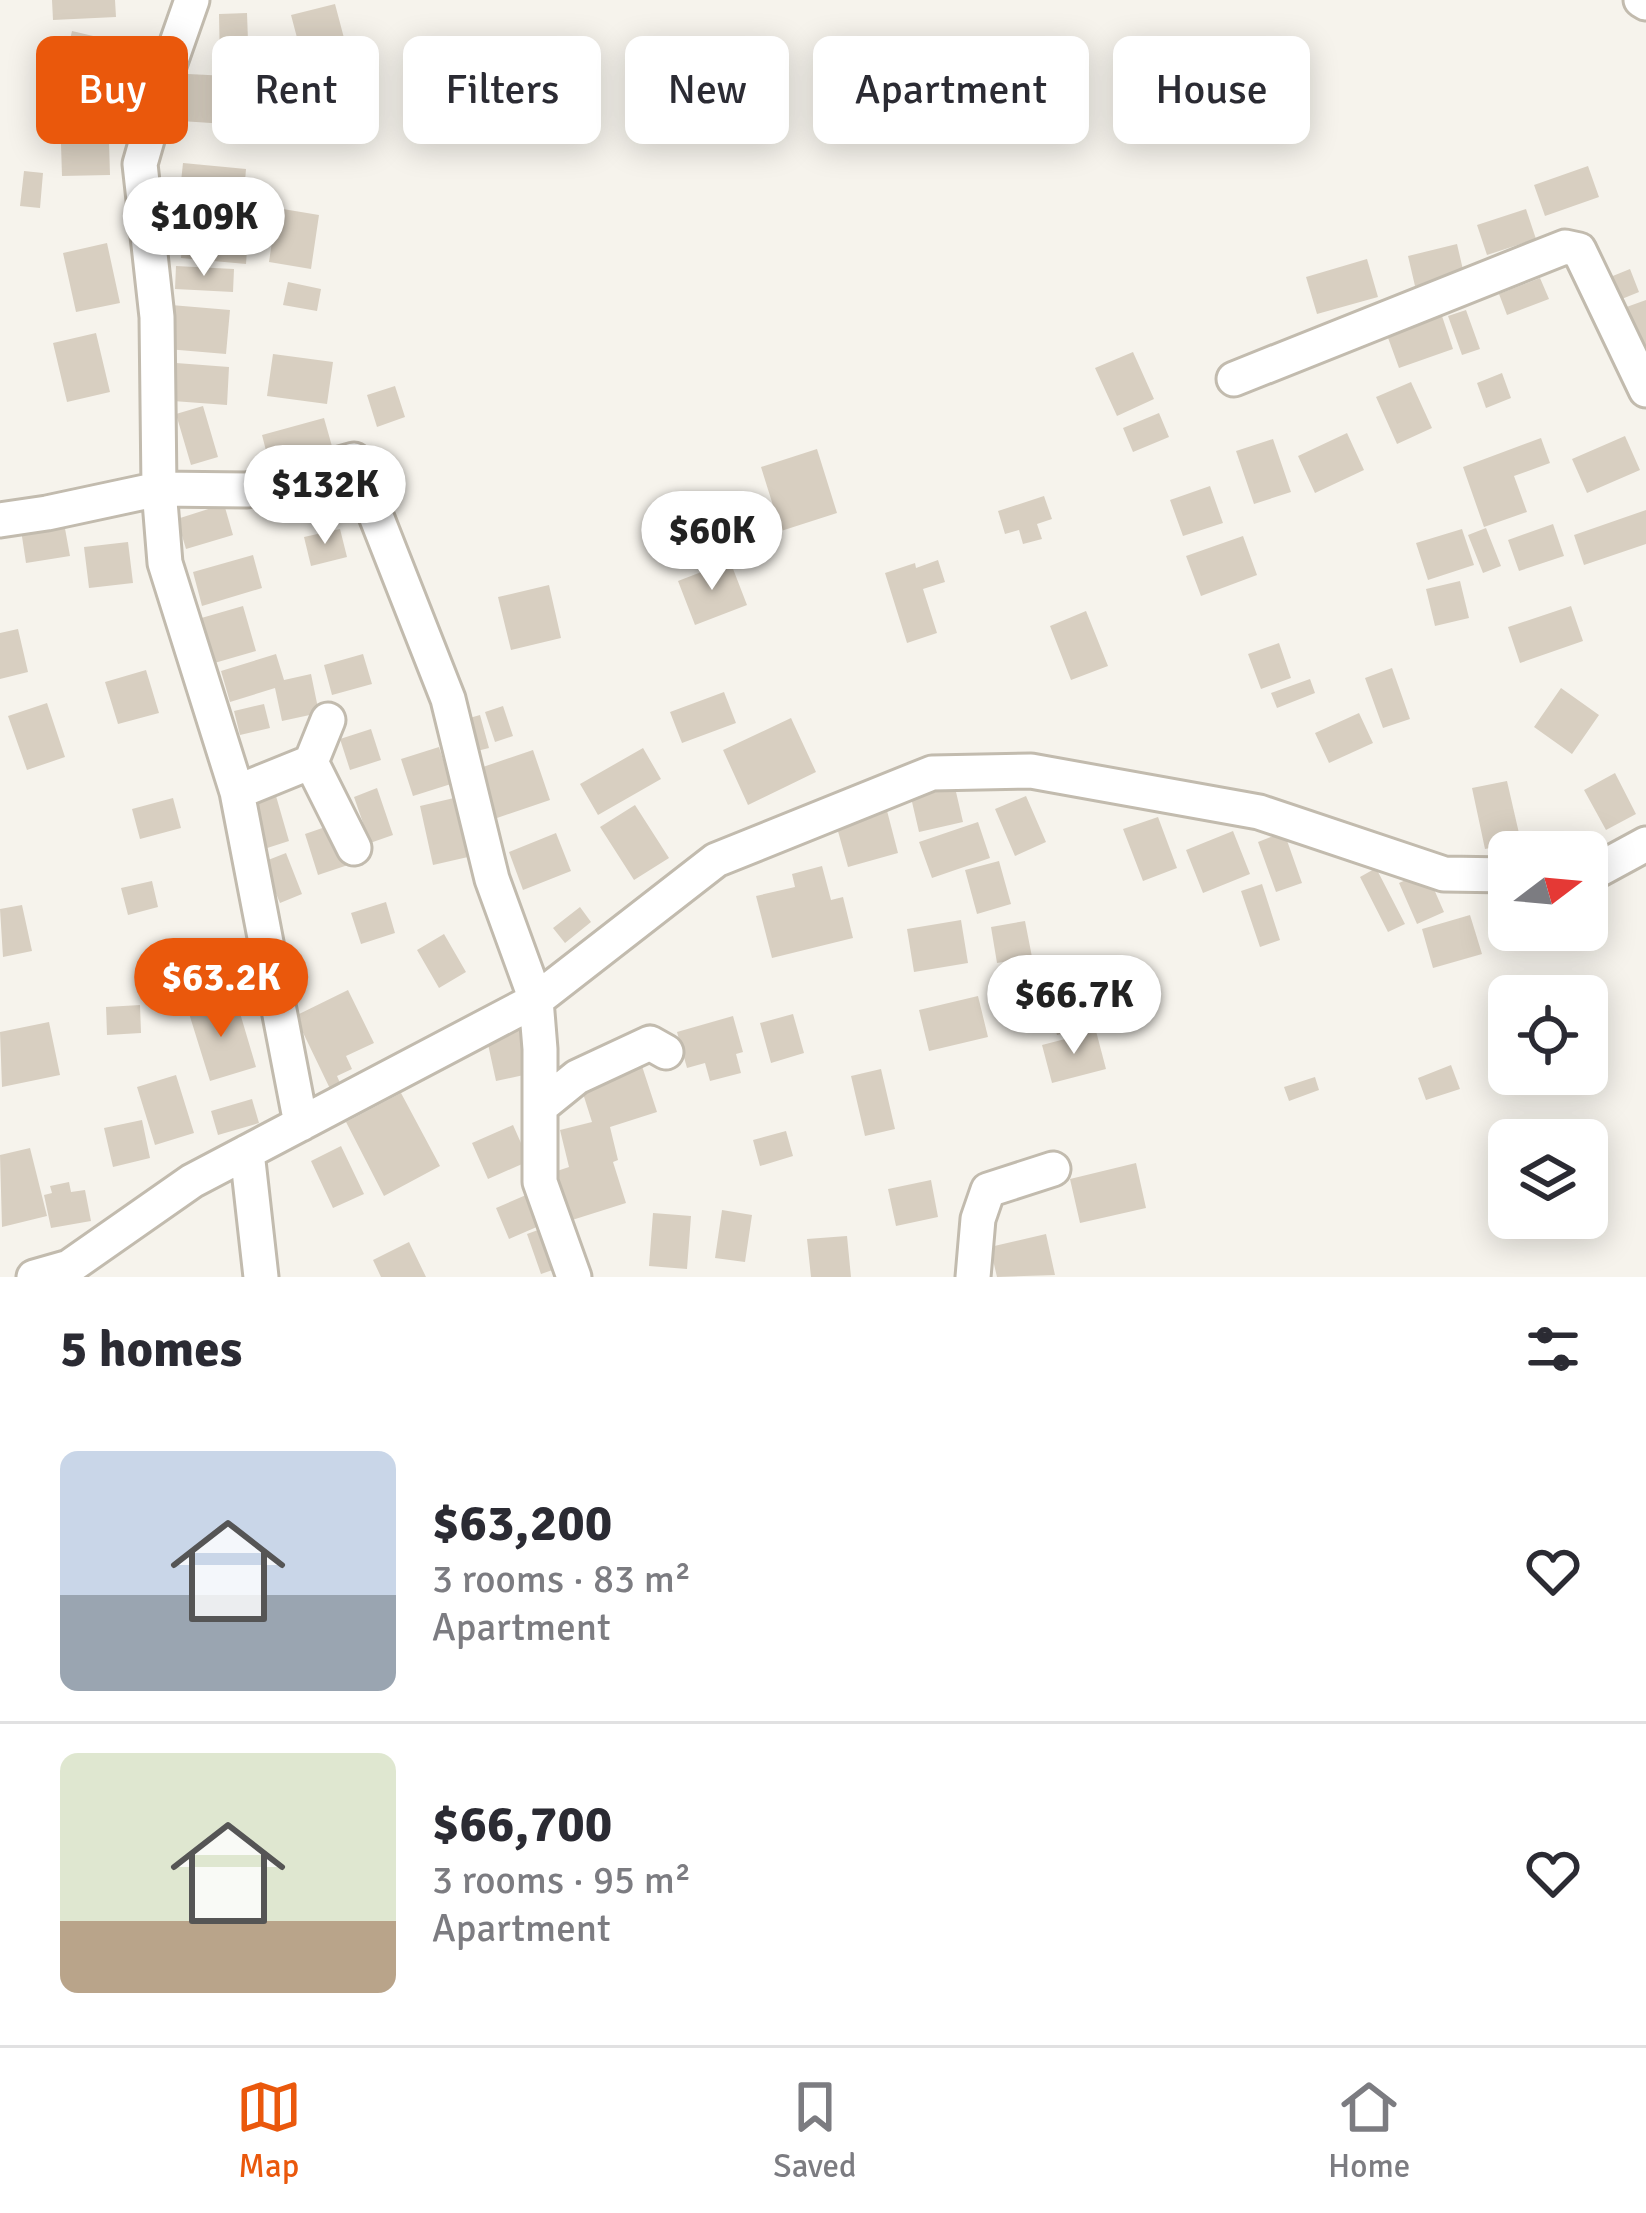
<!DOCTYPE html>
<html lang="en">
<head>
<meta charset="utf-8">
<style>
	body { margin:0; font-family:Signika,sans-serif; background:#f2f2f3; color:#2b2b33; height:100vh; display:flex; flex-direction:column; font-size:45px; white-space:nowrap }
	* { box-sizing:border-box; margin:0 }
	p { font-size:39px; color:#7c7c81 }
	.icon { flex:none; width:66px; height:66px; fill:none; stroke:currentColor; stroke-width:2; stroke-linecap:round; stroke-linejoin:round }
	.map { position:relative; height:1277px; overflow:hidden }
	.drawer { display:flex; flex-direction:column; background:#fff; flex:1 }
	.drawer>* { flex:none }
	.guide { position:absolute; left:36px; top:36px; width:1575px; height:108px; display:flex; gap:24px }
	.needle { width:78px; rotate:74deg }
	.tools { position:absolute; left:1488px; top:831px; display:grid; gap:24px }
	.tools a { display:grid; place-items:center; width:120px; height:120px; border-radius:18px; background:#fff; box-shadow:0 6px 30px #0003; font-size:60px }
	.price { position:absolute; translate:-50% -102px; padding:0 27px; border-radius:42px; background:#fff; color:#222; font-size:39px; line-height:78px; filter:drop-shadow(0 3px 6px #0008) }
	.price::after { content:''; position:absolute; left:50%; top:72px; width:36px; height:27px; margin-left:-18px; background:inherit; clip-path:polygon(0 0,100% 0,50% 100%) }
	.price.on { background:#ea580c; color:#fff }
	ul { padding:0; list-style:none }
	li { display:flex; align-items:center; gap:36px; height:300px; padding:0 60px }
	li+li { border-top:3px solid #e1e1e2 }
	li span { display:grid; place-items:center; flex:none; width:336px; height:240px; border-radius:18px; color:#555 }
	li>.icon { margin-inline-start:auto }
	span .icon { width:144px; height:144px; fill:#fffc; stroke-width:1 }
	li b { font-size:51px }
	h2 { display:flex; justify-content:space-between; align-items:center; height:144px; padding:0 60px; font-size:51px }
	.pill { padding:0 42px; border-radius:18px; background:#fff; box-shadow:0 6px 30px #0003; font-size:42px; line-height:108px }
	.pill.on { background:#ea580c; color:#fff }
	.tabs { display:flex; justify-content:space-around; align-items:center; height:168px; border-top:3px solid #e1e1e2; background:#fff; font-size:33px; color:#7c7c81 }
	.tabs a { display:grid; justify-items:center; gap:6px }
	.tabs .on { color:#ea580c }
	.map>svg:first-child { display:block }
</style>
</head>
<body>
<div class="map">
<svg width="1646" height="1277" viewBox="0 0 1646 1277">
	<rect width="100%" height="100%" fill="#f6f3ec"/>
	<path fill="#d8cfc1" d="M52,0h63l1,17 -63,3z
		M335,4l9,34 -44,11 -9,-34z
		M247,13l2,56h-29l-1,-55z
		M72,31l55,13 -8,34 -55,-13z
		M168,73l60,3 -2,48 -60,-4z
		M69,77l49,8 -6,37 -49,-8z
		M109,142l1,33 -48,1 -1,-32z
		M183,163l63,6 -3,38 -64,-7z
		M1588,166l11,31 -54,19 -11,-31z
		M24,171l19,2 -3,35 -20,-2z
		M277,208l42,7 -8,54 -42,-7z
		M1526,209l10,30 -49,16 -10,-30z
		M184,217l65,6 -3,41 -65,-6z
		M107,243l13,60 -44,9 -13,-59z
		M1457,244l7,30 -49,12 -7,-30z
		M1367,259l11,38 -61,17 -11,-37z
		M176,266l58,3 -1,23 -58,-3z
		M1630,269l9,23 -32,13 -9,-23z
		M1540,278l9,21 -42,16 -8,-21z
		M288,282l33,7 -4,22 -34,-6z
		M1646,300v54l-25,-45z
		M171,305l59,5 -4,44 -59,-5z
		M1466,310l14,39 -18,6 -14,-39z
		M1442,316l11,33 -54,19 -12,-33z
		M96,333l14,59 -43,10 -14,-59z
		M1133,352l21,47 -37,17 -22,-48z
		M273,354l60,8 -6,42 -60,-8z
		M176,363l53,4 -2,38 -54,-4z
		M1502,373l9,25 -25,10 -9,-25z
		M1411,382l21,46 -35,16 -21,-47z
		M395,386l10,31 -28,10 -10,-32z
		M203,406l15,51 -27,8 -15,-51z
		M1159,413l10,24 -36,15 -10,-24z
		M324,418l11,39 -63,17 -10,-39z
		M1347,433l17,37 -49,23 -17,-37z
		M1625,436l15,34 -53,23 -15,-34z
		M1541,438l9,25 -36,13 13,36 -43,15 -21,-60z
		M1273,439l18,53 -37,12 -18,-53z
		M817,449l20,64 -56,18 -20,-64z
		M343,471l14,44 -31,9 -13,-44z
		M1210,486l13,37 -40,13 -13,-36z
		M1044,496l8,23 -15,5 5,15 -19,5 -4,-14 -14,4 -7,-23z
		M224,504l9,31 -47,14 -9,-30z
		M1646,510v34l-62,21 -10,-30z
		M64,523l6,33 -44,7 -5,-33z
		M1553,524l11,32 -45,15 -11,-31z
		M1486,528l15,38 -18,7 -15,-38z
		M340,529l7,28 -36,9 -7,-29z
		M1462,529l12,36 -46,15 -12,-37z
		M1243,536l14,39 -56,21 -15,-40z
		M128,542l5,41 -44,5 -5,-41z
		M253,555l9,33 -60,18 -9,-34z
		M938,560l7,22 -22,7 14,44 -30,10 -22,-70 30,-10 1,5z
		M730,561l17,44 -52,20 -17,-44z
		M1460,581l9,37 -34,8 -9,-37z
		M549,585l12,53 -50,12 -13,-53z
		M243,606l13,45 -52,15 -13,-45z
		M1571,606l12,35 -63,22 -12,-36z
		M1086,611l22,55 -37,14 -21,-54z
		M18,629l10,43 -28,7v-46z
		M1279,643l12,35 -30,11 -13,-35z
		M276,654l8,26 27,-6 8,39 -37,8 -7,-33 -45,14 -9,-31z
		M363,654l9,30 -40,11 -8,-30z
		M1392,668l18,51 -27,9 -18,-50z
		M146,670l13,43 -41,11 -13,-42z
		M1310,679l5,14 -38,15 -6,-15z
		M1561,688l38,27 -27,39 -38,-27z
		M724,692l12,31 -54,20 -12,-31z
		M47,703l18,54 -38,13 -19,-54z
		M264,704l6,24 -30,7 -6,-24z
		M503,706l10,30 -18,6 -10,-30z
		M1359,713l14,30 -44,20 -14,-30z
		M480,715l9,33 -20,5 -10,-32z
		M791,718l25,54 -68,33 -25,-55z
		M371,729l10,31 -31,10 -10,-31z
		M439,747l12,37 -38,12 -12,-37z
		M643,748l18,31 -63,36 -18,-31z
		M533,750l17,50 -56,19 -17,-50z
		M1615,773l21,41 -30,16 -22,-40z
		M953,779l10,43 -44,10 -10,-43z
		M1507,781l14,61 -36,7 -13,-61z
		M377,788l16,47 -23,8 -16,-46z
		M276,796l13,45 -28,9 -13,-46z
		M1026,796l20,46 -31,14 -20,-47z
		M173,798l8,30 -41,11 -8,-30z
		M454,798l14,59 -35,8 -13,-59z
		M885,803l13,50 -50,14 -14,-50z
		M635,805l34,53 -35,22 -34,-53z
		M1158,817l19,51 -34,13 -20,-52z
		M978,822l12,36 -58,20 -13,-36z
		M334,824l14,41 -30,10 -13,-41z
		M1233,831l17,43 -47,19 -17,-43z
		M1284,832l18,51 -26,9 -18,-50z
		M556,833l15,38 -48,19 -14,-38z
		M286,853l16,41 -22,9 -17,-41z
		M999,861l12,43 -34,10 -12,-44z
		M822,866l9,34 12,-3 10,41 -81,20 -16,-62 39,-9 -3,-13z
		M1376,868l29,56 -17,8 -28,-55z
		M1426,871l18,41 -27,12 -18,-41z
		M152,881l6,26 -30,8 -7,-27z
		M1262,884l18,56 -20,7 -19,-56z
		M1509,896v37l-9,3 -12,-32z
		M386,902l9,31 -34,11 -10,-31z
		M22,905l10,46 -29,6 -3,-48z
		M580,907l11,15 -26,21 -12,-15z
		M1470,915l12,39 -49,14 -11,-39z
		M961,920l7,43 -54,9 -7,-43z
		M1025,921l7,36 -35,6 -6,-36z
		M444,934l22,38 -27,16 -22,-38z
		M1032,960l9,31 -31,9 -9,-31z
		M1095,987l9,36 -47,12 -9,-36z
		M348,990l26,53 -28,13 6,13 -15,7 7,16 -10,5 -39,-81z
		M978,996l10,41 -59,14 -10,-41z
		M217,998l6,21 17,-6 16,54 -46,14 -23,-74z
		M140,1005l1,28 -34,2 -1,-28z
		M793,1014l11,39 -33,10 -11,-40z
		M733,1016l10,36 -7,2 5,19 -31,8 -5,-18 -18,5 -10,-36z
		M49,1022l11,53 -58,12 -2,-55z
		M522,1027l11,46 -37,8 -10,-46z
		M1096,1031l10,38 -54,14 -10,-38z
		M641,1063l16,49 -47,15 8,33 -5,2 13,41 -57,18 -15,-49 15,-5 -9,-37 32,-8 -12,-38z
		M1451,1065l9,24 -34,11 -8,-22z
		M881,1069l14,60 -30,7 -14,-60z
		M176,1075l18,58 -39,12 -18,-58z
		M1315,1077l4,13 -30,11 -5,-14z
		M401,1093l39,73 -56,30 -38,-74z
		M252,1099l7,24 -41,12 -7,-24z
		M142,1120l8,38 -37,9 -9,-39z
		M513,1125l16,36 -41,18 -16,-36z
		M786,1131l7,25 -33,10 -7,-26z
		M341,1146l23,48 -31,14 -22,-47z
		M30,1148l17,68 -45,11 -2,-72z
		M1136,1163l10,45 -66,15 -10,-44z
		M931,1180l7,37 -42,9 -8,-37z
		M69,1182l2,10 14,-2 6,31 -40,7 -7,-33 8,-2 -2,-7z
		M526,1195l13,31 -30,13 -13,-31z
		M722,1210l30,5 -7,47 -30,-4z
		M653,1213l38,3 -4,53 -38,-3z
		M549,1226l15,40 -23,8 -14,-40z
		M1046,1234l9,41 -58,2 -7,-30z
		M847,1236l4,41h-40l-4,-38z
		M409,1242l17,35h-45l-8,-17z"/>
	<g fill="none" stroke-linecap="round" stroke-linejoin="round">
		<defs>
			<path id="street" d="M1641,0l5,3
				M1234,379l331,-132 14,3 67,140
				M0,520l47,-7 112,-24 6,74 72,229 64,332
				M311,762l43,86
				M237,792l74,-30 17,-42
				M1587,876l59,-32
				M540,1107l37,-30 73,-34 16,9
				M247,1152l14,125
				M34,1277l35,-10 123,-86 344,-181 -44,-121 -44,-180 -94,-239 -107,30 -88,-1 -2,-172 -17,-153 25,-87 27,-77
				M574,1277l-34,-95v-133l-4,-49 180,-140 216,-87 99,-2 228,41 185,62 65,1
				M973,1277l5,-58 10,-29 65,-21"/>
		</defs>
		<use href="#street" stroke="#c2bbae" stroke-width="39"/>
		<use href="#street" stroke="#fff" stroke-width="33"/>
	</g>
</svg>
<div class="tools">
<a><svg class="needle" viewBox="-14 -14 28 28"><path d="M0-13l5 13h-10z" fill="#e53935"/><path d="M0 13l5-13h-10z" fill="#7c7c81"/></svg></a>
<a><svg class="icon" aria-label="locate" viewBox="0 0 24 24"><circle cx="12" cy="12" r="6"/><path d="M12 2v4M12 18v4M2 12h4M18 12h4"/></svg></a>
<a><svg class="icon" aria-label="layers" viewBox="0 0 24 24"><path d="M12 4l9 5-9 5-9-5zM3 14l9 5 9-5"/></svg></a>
</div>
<b class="price" style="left:204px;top:279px">$109K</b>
<b class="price" style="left:325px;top:547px">$132K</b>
<b class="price" style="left:712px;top:593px">$60K</b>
<b class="price on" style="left:221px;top:1040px">$63.2K</b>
<b class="price" style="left:1074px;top:1057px">$66.7K</b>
<div class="guide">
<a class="pill on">Buy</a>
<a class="pill">Rent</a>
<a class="pill">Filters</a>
<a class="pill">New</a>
<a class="pill">Apartment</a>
<a class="pill">House</a>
</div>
</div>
<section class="drawer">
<h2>5 homes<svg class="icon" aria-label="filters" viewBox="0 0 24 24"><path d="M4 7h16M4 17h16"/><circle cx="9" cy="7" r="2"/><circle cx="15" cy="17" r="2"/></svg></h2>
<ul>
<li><span style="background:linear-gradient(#c9d6e8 60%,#9aa5b1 0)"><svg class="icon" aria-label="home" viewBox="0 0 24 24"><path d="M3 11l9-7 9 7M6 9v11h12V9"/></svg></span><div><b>$63,200</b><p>3 rooms · 83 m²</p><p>Apartment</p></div><svg class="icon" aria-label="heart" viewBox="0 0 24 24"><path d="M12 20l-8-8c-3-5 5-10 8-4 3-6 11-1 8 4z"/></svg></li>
<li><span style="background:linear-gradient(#dfe7d0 70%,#b9a48a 0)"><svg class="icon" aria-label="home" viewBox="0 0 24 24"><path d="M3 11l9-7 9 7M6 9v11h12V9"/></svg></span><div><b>$66,700</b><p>3 rooms · 95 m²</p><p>Apartment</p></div><svg class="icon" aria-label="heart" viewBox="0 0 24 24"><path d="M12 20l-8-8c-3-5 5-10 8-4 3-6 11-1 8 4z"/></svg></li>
</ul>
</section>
<nav class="tabs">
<a class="on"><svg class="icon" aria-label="map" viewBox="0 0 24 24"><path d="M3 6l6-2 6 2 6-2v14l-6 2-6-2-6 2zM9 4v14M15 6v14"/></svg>Map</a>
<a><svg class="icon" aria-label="saved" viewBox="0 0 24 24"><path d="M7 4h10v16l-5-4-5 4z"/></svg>Saved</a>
<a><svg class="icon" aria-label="home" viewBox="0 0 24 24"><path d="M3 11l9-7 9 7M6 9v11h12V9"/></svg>Home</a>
</nav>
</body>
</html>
